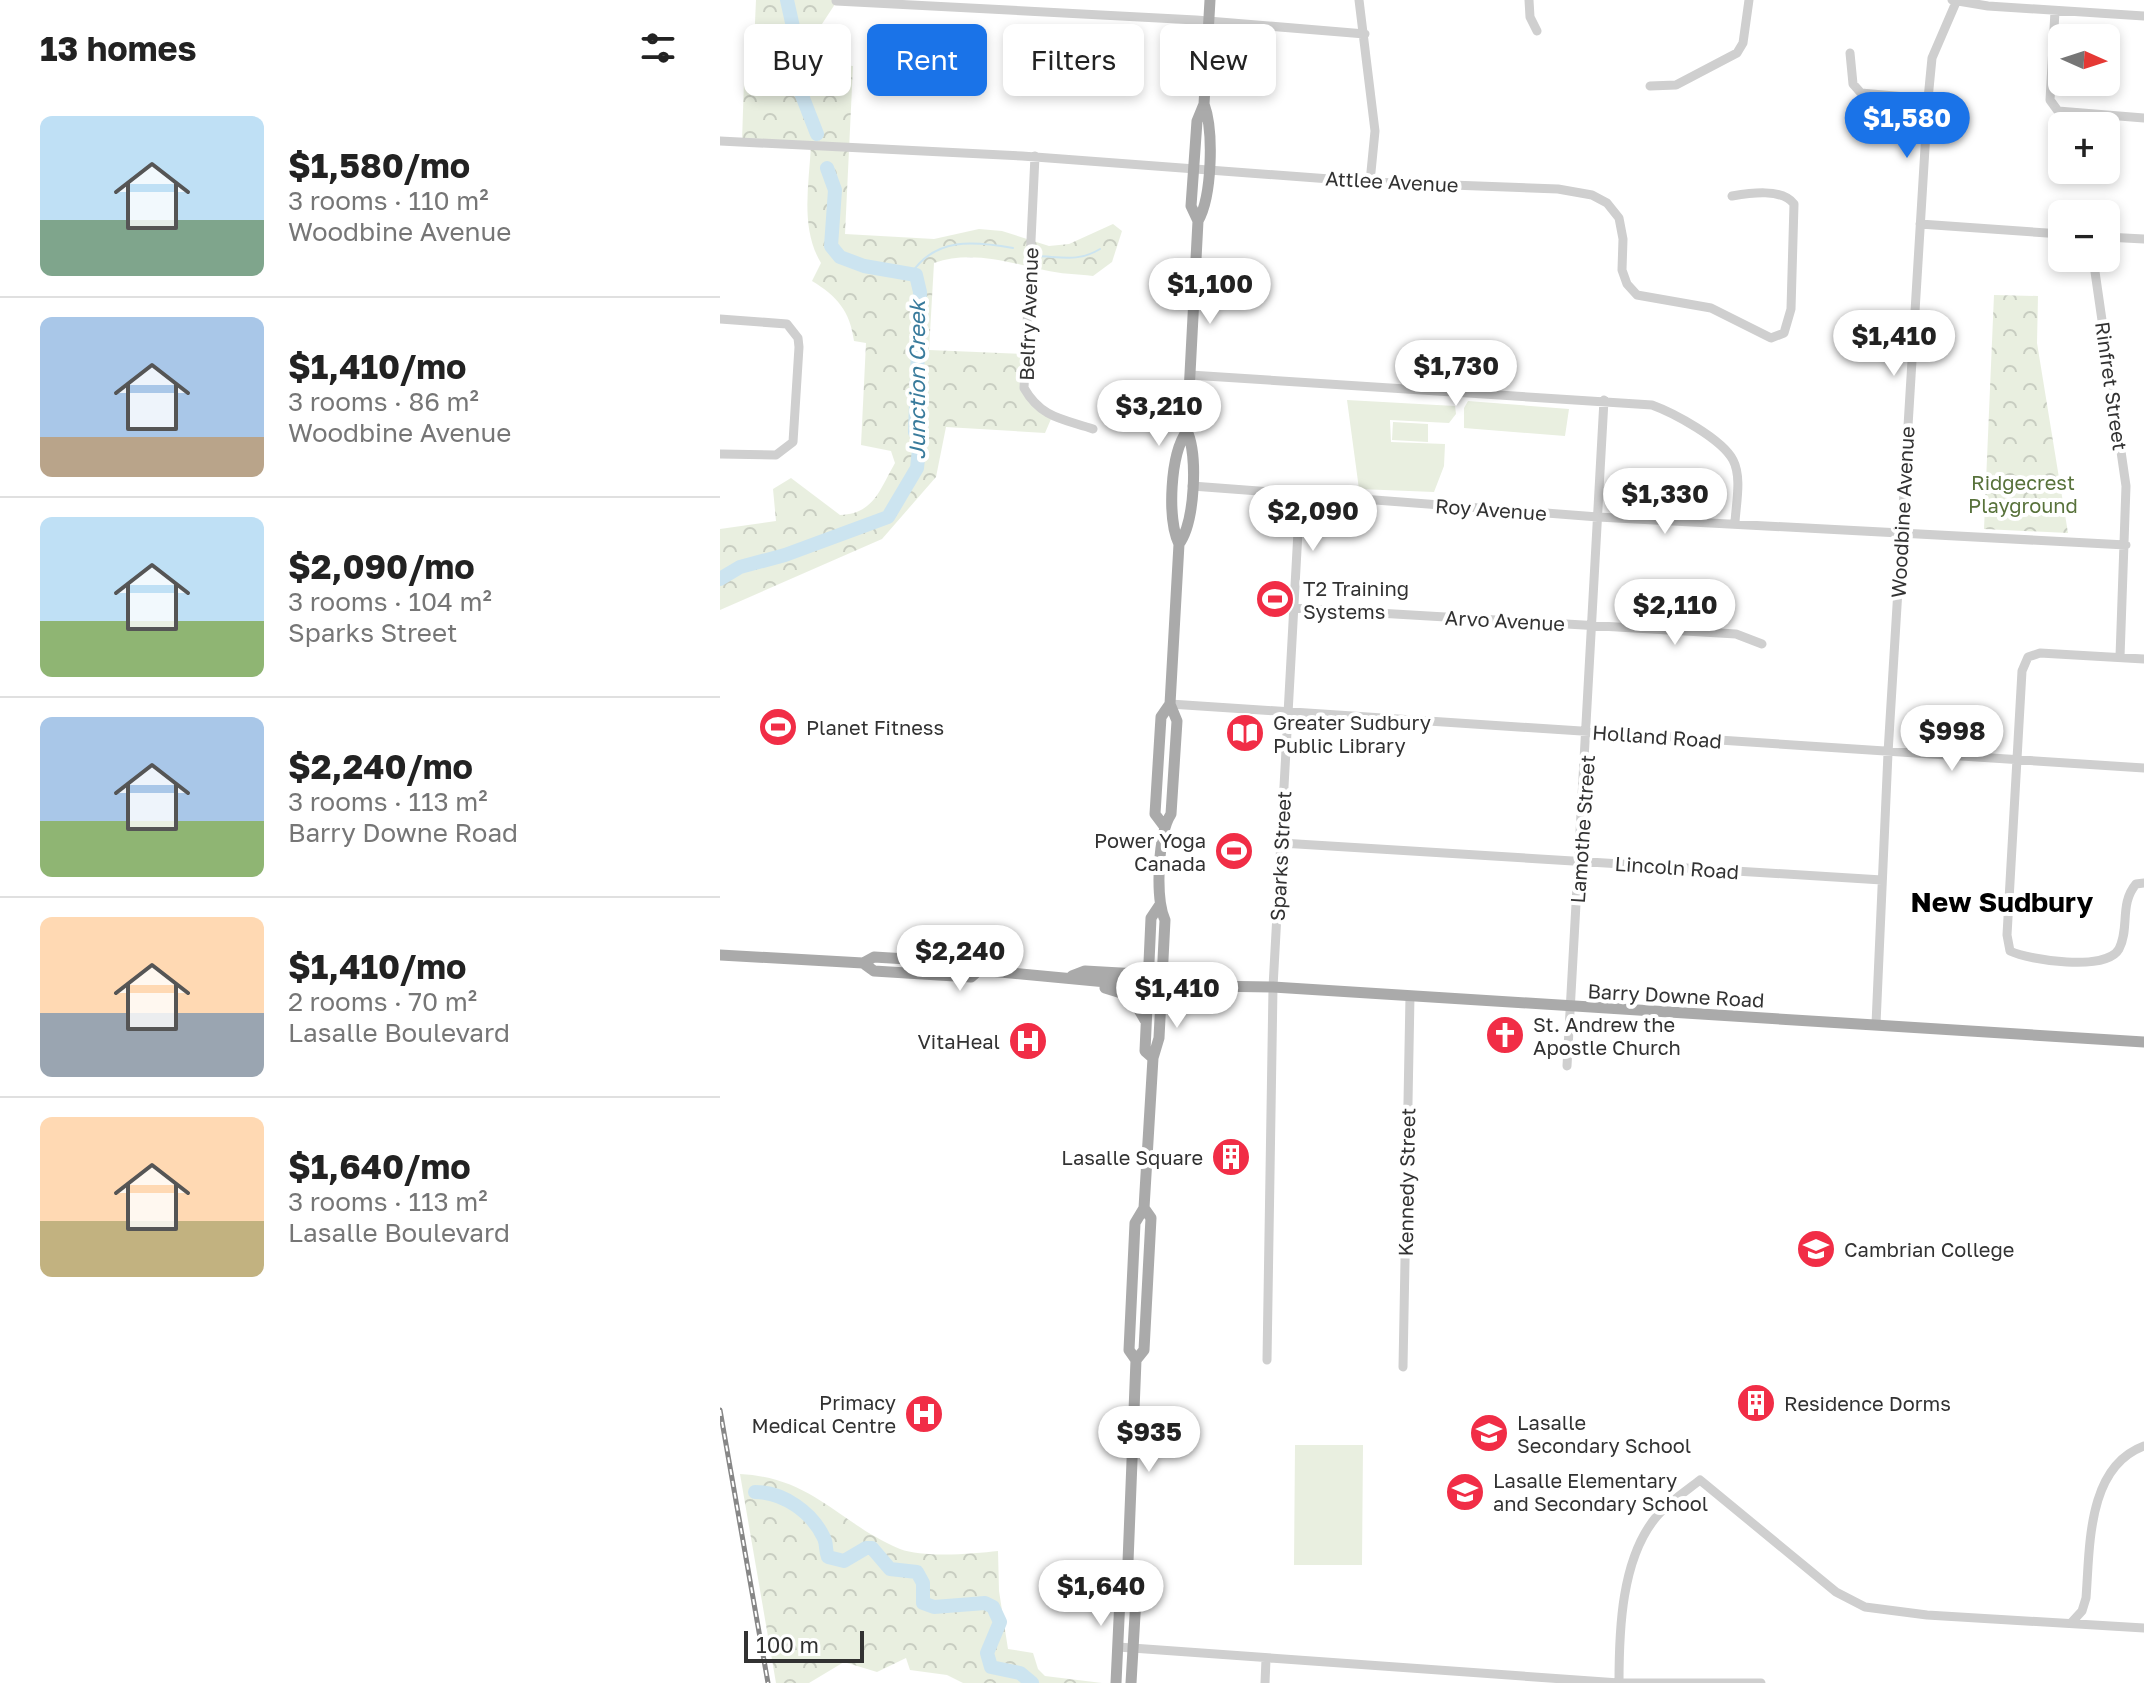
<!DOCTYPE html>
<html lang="en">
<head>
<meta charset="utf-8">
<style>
	body { margin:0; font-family:"Golos Text",sans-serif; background:#f2f2f2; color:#222; height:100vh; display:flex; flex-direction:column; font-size:30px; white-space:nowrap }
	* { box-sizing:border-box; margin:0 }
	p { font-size:26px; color:#767676 }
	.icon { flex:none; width:44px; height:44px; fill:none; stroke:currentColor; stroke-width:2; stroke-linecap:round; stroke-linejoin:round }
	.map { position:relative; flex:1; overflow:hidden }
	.panel { display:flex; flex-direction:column; background:#fff; width:720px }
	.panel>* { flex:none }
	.hud { position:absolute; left:24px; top:24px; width:760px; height:72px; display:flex; gap:16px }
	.needle { width:52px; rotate:93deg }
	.tools { position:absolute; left:1328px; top:24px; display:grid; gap:16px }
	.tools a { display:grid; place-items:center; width:72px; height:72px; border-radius:12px; background:#fff; box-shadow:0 4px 12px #0003; font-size:40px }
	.scale { position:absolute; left:24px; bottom:20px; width:120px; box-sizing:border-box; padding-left:8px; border:4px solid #323232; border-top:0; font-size:22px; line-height:28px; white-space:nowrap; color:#323232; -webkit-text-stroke:6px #fff; paint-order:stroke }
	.price { position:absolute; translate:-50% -68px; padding:0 18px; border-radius:28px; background:#fff; color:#222; font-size:26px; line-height:52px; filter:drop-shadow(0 2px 4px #0008) }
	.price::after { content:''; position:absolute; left:50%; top:48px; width:24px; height:18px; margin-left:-12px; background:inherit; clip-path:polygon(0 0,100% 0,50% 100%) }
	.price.current { background:#1a73e8; color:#fff }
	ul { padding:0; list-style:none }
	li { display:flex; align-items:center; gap:24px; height:200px; padding:0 40px }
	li+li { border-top:2px solid #e0e0e0 }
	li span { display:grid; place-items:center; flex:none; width:224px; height:160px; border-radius:12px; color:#555 }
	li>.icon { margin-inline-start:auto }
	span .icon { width:96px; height:96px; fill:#fffc; stroke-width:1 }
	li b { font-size:34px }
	h2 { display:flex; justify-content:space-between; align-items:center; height:96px; padding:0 40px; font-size:34px }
	.pill { padding:0 28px; border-radius:12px; background:#fff; box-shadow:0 4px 12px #0003; font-size:28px; line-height:72px }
	.pill.current { background:#1a73e8; color:#fff }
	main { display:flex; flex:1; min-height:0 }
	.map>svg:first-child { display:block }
</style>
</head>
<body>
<main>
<section class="panel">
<h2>13 homes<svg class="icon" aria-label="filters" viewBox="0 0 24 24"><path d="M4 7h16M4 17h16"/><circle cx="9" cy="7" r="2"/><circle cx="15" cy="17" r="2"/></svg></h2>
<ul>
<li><span style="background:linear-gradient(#bfe0f5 65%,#7fa58c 0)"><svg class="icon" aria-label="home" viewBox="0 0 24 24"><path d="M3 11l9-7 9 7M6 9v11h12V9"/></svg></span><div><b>$1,580/mo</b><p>3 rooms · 110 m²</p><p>Woodbine Avenue</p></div></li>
<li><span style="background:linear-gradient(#a9c7e8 75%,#b9a48a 0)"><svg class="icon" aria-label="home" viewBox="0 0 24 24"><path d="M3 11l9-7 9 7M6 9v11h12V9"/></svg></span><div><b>$1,410/mo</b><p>3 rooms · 86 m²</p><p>Woodbine Avenue</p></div></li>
<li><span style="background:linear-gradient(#bfe0f5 65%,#8fb573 0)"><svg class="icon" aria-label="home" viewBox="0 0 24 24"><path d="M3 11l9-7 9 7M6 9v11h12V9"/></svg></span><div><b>$2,090/mo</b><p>3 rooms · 104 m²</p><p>Sparks Street</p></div></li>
<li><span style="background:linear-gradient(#a9c7e8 65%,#8fb573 0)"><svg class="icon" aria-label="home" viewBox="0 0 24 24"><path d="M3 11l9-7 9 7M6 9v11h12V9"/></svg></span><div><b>$2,240/mo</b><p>3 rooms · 113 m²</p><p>Barry Downe Road</p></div></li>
<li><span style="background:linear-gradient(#ffd9b3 60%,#9aa5b1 0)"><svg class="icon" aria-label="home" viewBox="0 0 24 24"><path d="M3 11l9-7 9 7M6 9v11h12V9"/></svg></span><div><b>$1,410/mo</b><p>2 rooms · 70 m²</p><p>Lasalle Boulevard</p></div></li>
<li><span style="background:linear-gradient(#ffd9b3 65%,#c2b280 0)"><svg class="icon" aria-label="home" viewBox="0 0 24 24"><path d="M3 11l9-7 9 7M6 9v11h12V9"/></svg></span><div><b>$1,640/mo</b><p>3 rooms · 113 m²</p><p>Lasalle Boulevard</p></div></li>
</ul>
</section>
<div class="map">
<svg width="1424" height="1683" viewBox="0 0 1424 1683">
	<defs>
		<pattern id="forest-crowns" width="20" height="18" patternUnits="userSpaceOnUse" patternTransform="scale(2)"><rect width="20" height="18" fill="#e9efe0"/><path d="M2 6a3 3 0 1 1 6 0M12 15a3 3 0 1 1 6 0" fill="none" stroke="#c8cdc1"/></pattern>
	</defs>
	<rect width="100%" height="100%" fill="#fff"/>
	<path fill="#e9efe0" d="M627,400l108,6 1,8 -7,9 -59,-3 1,22 54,2 -1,22 -10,26 -75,-3z
		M748,401l101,8 -4,27 -101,-8v-20z
		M673,422l35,2v18l-36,-2z
		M575,1445h68l-1,120h-68z"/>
	<path fill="url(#forest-crowns)" d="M36,0h89l-8,1 -15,23 -2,39 33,3 -8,168 89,5 45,-10 23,2 47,15 20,-2 44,-20 9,7 -10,31 -19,14c-16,-2 -33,-2 -49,-6 -37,-8 -73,-20 -110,-7l-5,87 93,4 -1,25 30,40 -6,14 -99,-6 -10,50 -54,62 -162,71v-81l56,-8 -3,-32 18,-11 49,37c34,-1 40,-26 55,-52l-4,-12 -30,-6 5,-102 -12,-2c-4,-30 -17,-45 -42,-60l9,-18c-21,-35 -12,-78 -10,-118l-69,-4 3,-90 6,-1 3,-6z
		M1274,295l44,1 -1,47 31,190 -84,-4z
		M20,1474c74,4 98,49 160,75 23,9 73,5 98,2l1,40 9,58 25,4 5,16 7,7 57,7h-139l-16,-8 -37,-5 -4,-12 -29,14 -33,-10 -35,21h-33z"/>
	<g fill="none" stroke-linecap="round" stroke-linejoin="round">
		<path stroke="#cce4f0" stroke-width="2" d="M318,256c24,1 41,6 62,-7
			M191,274c24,-37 63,-33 102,-26"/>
		<path stroke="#cce4f0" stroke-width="14" d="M67,0l6,27 -3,19 6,34 21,54
			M0,579l20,-12 45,-12 103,-38 29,-49 3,-28 -5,-8 5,-140 -4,-17 -52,-9 -24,-9 -9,-11 4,-56 -8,-22
			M35,1492c28,0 57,20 69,46 3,6 1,12 4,19l16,4 22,-13h6l18,21 27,3 6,11v20l11,4 51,-4 8,4 7,15 -13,31 4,14 29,6 12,10"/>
		<path stroke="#cfcfcf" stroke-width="9" d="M639,0l16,131 -5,51
			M809,0l1,17 7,14
			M1232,0l36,6 156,10
			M116,1l360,19 169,14
			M1335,11l-5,89 8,11 86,7
			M1130,53l3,31 8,9 67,6
			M930,86l26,-1 61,-32 6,-10 6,-43
			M0,141l302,15 348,26 188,7 34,6 15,8 12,15 4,21 -1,31 5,14 10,11 74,13 60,30 13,-5 7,-24 3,-105c-12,-16 -44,-11 -62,-8
			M315,156l-11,232c17,30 39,31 69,41
			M1200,224l142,10
			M1386,237l38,2
			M1373,258l33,228 -6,171
			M0,319l67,5 11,14 1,9 -6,95 -17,13 -56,-1
			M470,375l462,30c22,8 70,34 81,55 9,17 3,44 2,62
			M472,486l406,31 528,28
			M573,608l443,26 26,10
			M1424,659l-104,-6 -12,4 -6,14 -15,264 3,16c19,9 96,21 109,-2 11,-21 0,-45 17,-65l8,-1
			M450,704l974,64
			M561,843l601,37
			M1156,1024l12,-271 40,-654 4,-41 25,-58
			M847,1066l37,-666
			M547,1360l6,-373 27,-492
			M683,1367l7,-371
			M1351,1623l11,-12 4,-13c4,-52 1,-131 58,-152
			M398,1647l501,36h142
			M545,1683l1,-24
			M899,1683c0,-52 2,-125 38,-167 12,-14 29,-25 43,-36l136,112 29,15 62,8 217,13"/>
		<path stroke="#aaa" stroke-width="11" d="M478,221c14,-24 16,-90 6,-117
			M459,544c16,-22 19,-89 8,-113l11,-210 -7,-15 6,-85 7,-17 6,-104
			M444,826l-9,-12 6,-97 9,-13
			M0,955l143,8 11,8 97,6 8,-7
			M143,963l11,-6 99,6 6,7 212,20 15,-4 67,1 871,55
			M352,976l13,-5 106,6 15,9
			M385,988l26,8 14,24
			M433,1058l-8,-7 6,-133 8,-12
			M416,1360l-7,-10 6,-127 9,-15 9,-150 6,-20 6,-118c-10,-22 -7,-86 6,-106l6,-93 -7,-17 9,-160c-12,-25 -9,-90 8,-113
			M407,1587l9,11 -5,85
			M396,1683l4,-85 7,-11 9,-227 8,-10 7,-132 -7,-10"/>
		<defs>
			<path id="rail" d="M0,1410l48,273"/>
		</defs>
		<use href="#rail" stroke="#878787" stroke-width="5"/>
		<use href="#rail" stroke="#fff" stroke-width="2" stroke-dasharray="6" stroke-linecap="butt"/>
	</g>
	<defs>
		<symbol id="stadium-disc" viewBox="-11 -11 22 22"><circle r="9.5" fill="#f12d46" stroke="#fff"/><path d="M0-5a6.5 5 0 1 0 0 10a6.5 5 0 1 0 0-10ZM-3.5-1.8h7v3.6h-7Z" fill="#fff"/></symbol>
		<symbol id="library-disc" viewBox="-11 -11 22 22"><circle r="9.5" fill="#f12d46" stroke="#fff"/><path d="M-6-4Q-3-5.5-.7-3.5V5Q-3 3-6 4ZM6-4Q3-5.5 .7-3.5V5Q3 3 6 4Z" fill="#fff"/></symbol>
		<symbol id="church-disc" viewBox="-11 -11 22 22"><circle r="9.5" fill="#f12d46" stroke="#fff"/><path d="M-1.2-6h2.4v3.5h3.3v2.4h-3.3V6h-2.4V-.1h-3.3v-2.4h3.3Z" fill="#fff"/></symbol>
		<symbol id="hospital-disc" viewBox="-11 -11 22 22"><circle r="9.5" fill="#f12d46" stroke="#fff"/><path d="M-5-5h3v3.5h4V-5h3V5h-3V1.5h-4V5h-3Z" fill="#fff"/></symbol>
		<symbol id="building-disc" viewBox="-11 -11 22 22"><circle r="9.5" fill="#f12d46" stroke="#fff"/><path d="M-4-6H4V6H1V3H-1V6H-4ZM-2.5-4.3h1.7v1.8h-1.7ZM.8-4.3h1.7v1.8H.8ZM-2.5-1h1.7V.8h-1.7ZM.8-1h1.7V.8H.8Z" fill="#fff"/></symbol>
		<symbol id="university-disc" viewBox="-11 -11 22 22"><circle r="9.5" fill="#f12d46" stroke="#fff"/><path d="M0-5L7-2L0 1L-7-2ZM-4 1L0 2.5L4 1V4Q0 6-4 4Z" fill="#fff"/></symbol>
		<symbol id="school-disc" viewBox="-11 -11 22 22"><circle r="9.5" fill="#f12d46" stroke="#fff"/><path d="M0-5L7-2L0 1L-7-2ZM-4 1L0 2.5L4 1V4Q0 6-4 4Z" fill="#fff"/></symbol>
	</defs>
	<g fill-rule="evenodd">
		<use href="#stadium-disc" x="533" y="577" width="44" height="44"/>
		<use href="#stadium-disc" x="36" y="705" width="44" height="44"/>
		<use href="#library-disc" x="503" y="711" width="44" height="44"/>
		<use href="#stadium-disc" x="492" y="829" width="44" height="44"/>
		<use href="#church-disc" x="763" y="1013" width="44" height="44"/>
		<use href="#hospital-disc" x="286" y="1019" width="44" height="44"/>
		<use href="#building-disc" x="489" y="1135" width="44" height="44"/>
		<use href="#university-disc" x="1074" y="1227" width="44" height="44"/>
		<use href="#building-disc" x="1014" y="1381" width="44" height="44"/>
		<use href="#hospital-disc" x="182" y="1392" width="44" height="44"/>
		<use href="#school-disc" x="747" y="1411" width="44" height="44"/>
		<use href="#school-disc" x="723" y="1470" width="44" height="44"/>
	</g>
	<g text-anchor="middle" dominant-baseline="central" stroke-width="8" stroke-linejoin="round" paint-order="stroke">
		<g font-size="20" fill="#323232" stroke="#fff">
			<text transform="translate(672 181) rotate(3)">Attlee Avenue</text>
			<text transform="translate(308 314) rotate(-88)">Belfry Avenue</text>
			<text transform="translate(1392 386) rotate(82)">Rinfret Street</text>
			<text transform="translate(771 509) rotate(4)">Roy Avenue</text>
			<text transform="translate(1182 512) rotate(-87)">Woodbine Avenue</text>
			<text transform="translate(785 620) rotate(3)">Arvo Avenue</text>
			<text transform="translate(937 736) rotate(4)">Holland Road</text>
			<text transform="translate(862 829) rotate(-86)">Lamothe Street</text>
			<text transform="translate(560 856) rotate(-87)">Sparks Street</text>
			<text transform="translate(957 867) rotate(4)">Lincoln Road</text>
			<text transform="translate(956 995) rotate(3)">Barry Downe Road</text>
			<text transform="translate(686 1182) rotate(-89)">Kennedy Street</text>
		</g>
		<g font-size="20" fill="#58723b" stroke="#fff">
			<text x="1303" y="482">Ridgecrest<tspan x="1303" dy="23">Playground</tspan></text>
		</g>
		<g font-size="20" fill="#323232" stroke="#fff" text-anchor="start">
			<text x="583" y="588">T2 Training<tspan x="583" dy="23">Systems</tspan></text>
			<text x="553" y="722">Greater Sudbury<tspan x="553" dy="23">Public Library</tspan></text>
			<text x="86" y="727">Planet Fitness</text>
			<text x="486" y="840" text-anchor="end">Power Yoga<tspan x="486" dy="23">Canada</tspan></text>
			<text x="813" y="1024">St. Andrew the<tspan x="813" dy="23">Apostle Church</tspan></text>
			<text x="280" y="1041" text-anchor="end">VitaHeal</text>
			<text x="483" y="1157" text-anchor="end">Lasalle Square</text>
			<text x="1124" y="1249">Cambrian College</text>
			<text x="176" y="1402" text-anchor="end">Primacy<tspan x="176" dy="23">Medical Centre</tspan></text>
			<text x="1064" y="1403">Residence Dorms</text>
			<text x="797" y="1422">Lasalle<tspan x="797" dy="23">Secondary School</tspan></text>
			<text x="773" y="1480">Lasalle Elementary<tspan x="773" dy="23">and Secondary School</tspan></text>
		</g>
		<g font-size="22" font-style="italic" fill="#397b9c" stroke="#fff">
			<text transform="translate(196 380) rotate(-90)">Junction Creek</text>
		</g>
		<g font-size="28" font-weight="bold" fill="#000" stroke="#fff">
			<text x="1282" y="901">New Sudbury</text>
		</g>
	</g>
</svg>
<div class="tools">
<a><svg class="needle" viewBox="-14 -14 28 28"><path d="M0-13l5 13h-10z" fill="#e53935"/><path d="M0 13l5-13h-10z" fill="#767676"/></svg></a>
<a>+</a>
<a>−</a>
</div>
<div class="scale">100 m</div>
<b class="price current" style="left:1187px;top:160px">$1,580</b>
<b class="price" style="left:490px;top:326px">$1,100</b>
<b class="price" style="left:1174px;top:378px">$1,410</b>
<b class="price" style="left:736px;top:408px">$1,730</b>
<b class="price" style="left:439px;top:448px">$3,210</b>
<b class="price" style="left:945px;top:536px">$1,330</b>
<b class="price" style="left:593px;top:553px">$2,090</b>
<b class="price" style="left:955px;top:647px">$2,110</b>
<b class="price" style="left:1232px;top:773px">$998</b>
<b class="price" style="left:240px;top:993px">$2,240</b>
<b class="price" style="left:457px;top:1030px">$1,410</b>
<b class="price" style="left:429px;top:1474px">$935</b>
<b class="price" style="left:381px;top:1628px">$1,640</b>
<div class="hud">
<a class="pill">Buy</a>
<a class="pill current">Rent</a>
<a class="pill">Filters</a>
<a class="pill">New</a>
</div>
</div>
</main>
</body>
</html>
